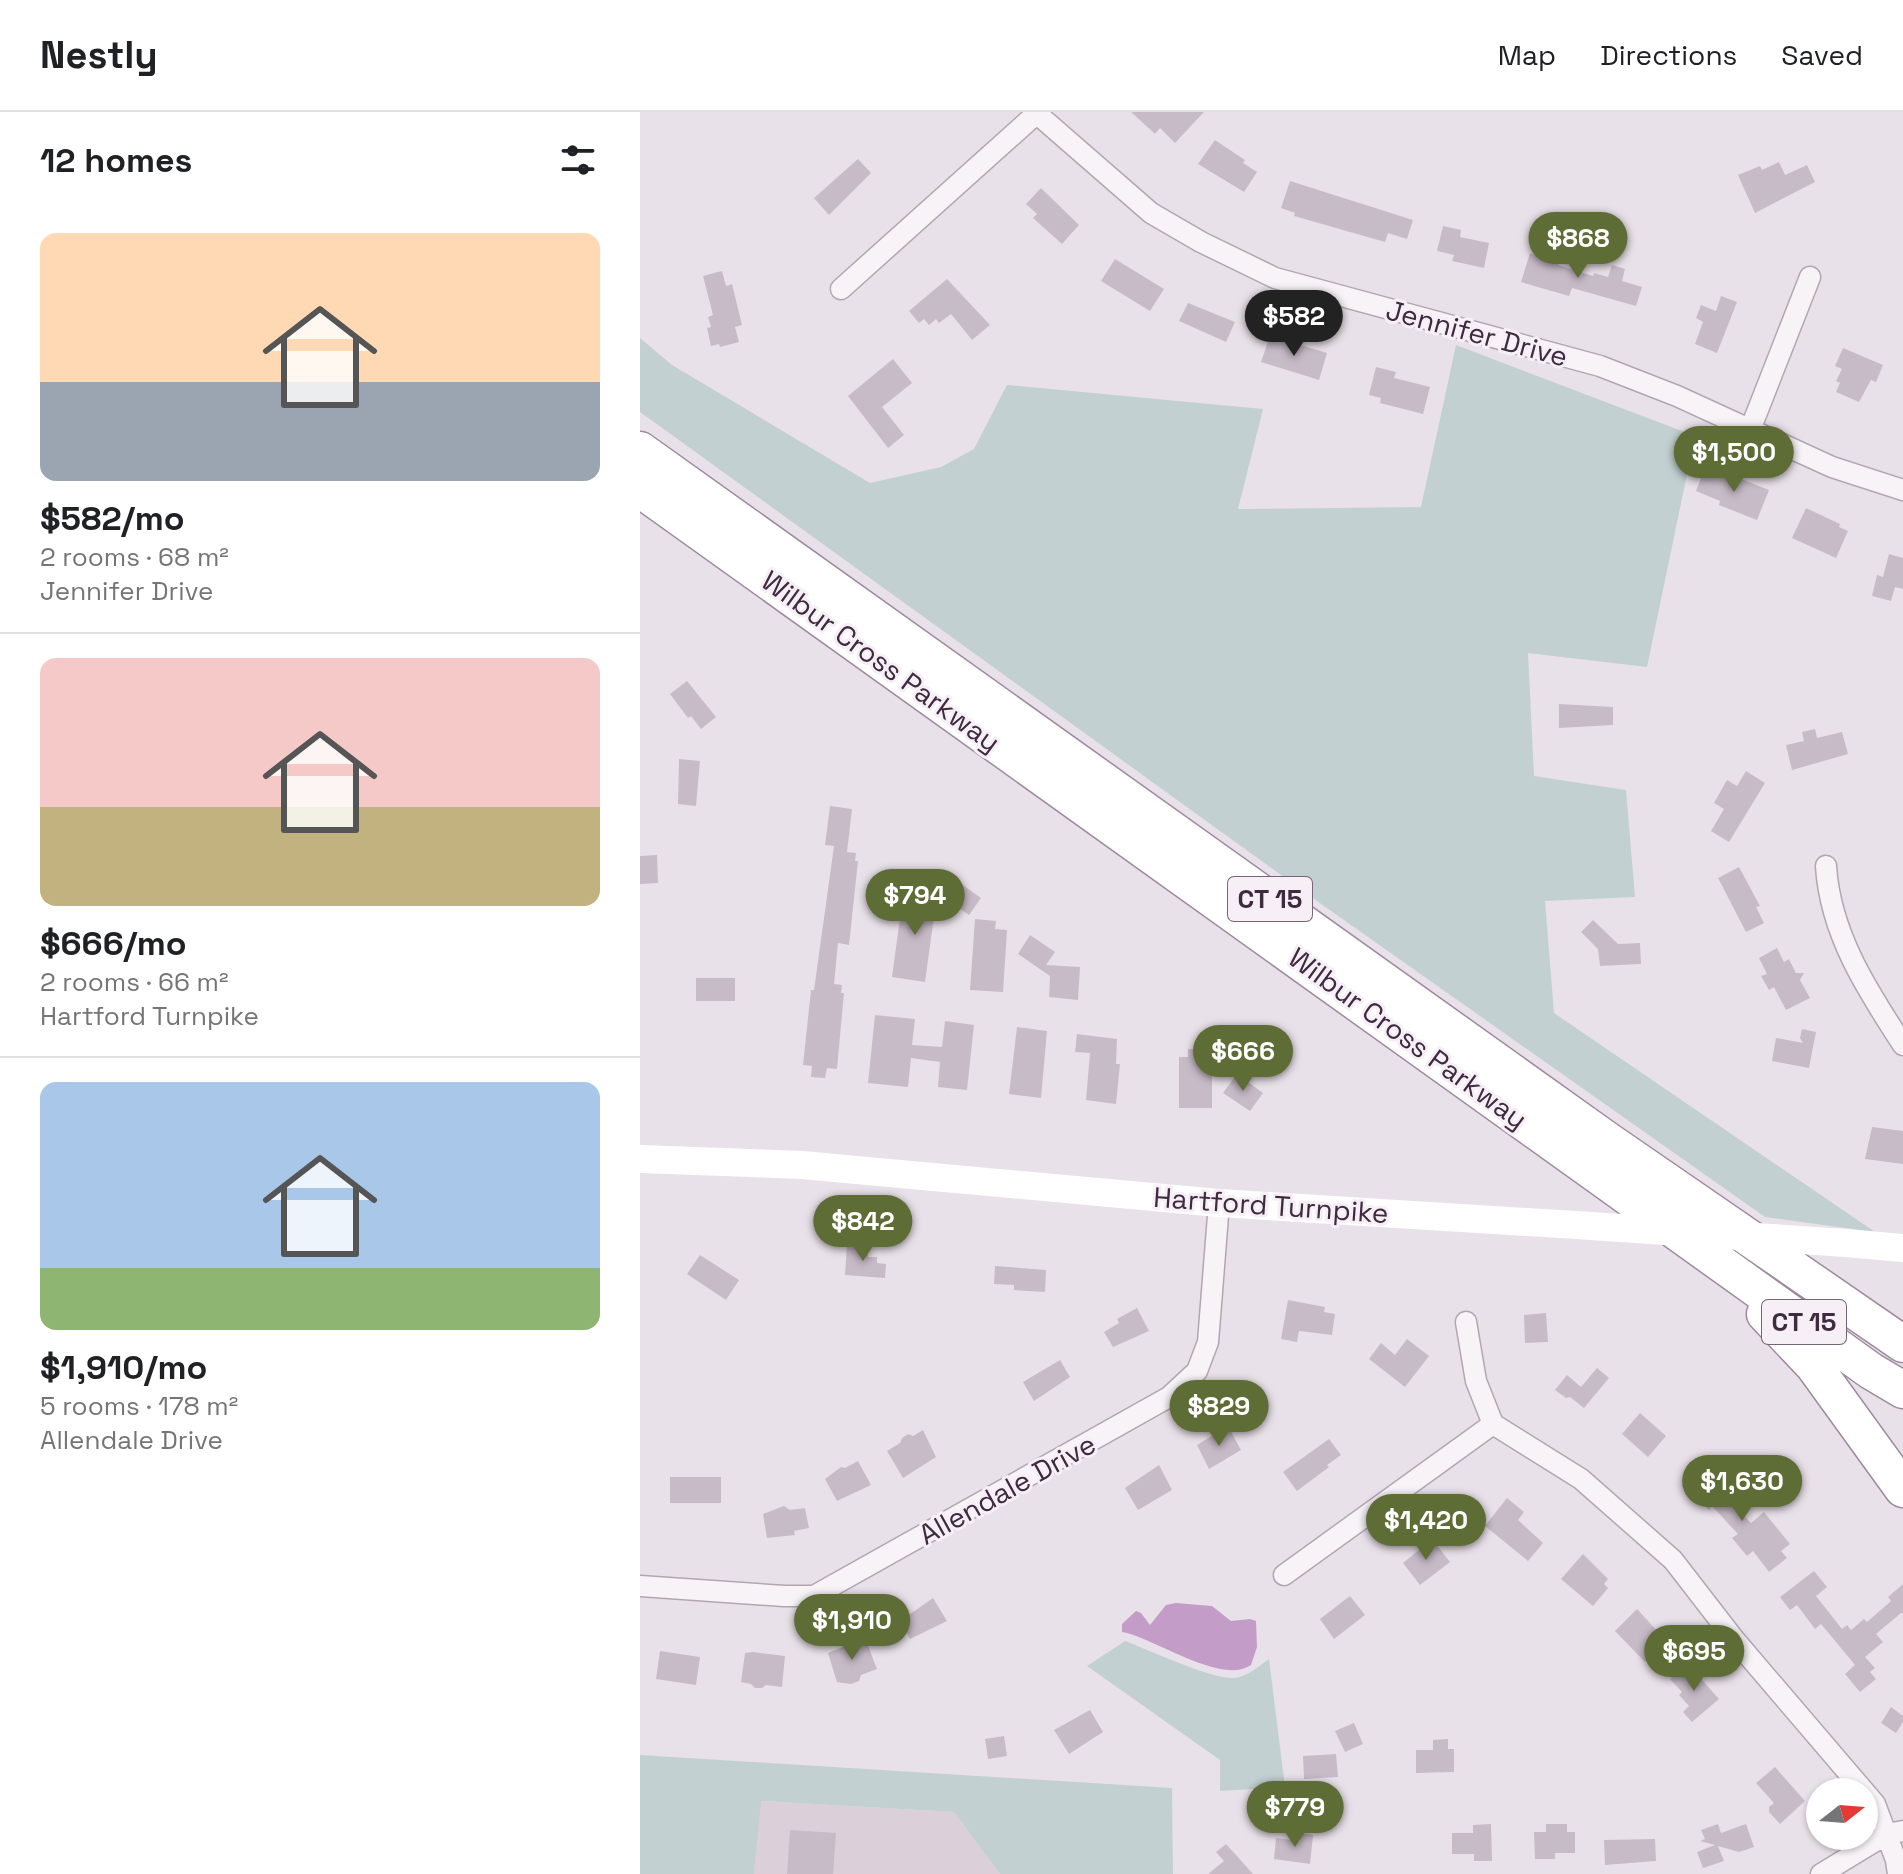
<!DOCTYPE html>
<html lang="en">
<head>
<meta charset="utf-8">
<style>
	body { margin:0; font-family:"Space Grotesk",sans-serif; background:#f2f2f2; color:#202124; height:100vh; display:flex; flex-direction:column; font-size:30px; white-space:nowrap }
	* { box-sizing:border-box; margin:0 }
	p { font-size:26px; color:#757577 }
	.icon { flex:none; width:44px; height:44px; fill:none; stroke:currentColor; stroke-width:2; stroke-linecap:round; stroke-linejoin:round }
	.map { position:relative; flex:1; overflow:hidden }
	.panel { display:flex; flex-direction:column; background:#fff; width:640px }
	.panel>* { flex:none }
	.needle { width:52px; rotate:73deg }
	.buttons { position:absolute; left:1166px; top:1666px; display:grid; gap:16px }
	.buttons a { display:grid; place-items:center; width:72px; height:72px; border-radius:50%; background:#fff; box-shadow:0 2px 6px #0004; font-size:40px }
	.price { position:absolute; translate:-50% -68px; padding:0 18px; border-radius:28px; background:#5e6c36; color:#fff; font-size:26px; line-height:52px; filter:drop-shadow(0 2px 4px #0008) }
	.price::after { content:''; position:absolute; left:50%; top:48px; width:24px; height:18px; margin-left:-12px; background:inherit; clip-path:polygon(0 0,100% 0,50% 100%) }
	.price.active { background:#222; color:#fff }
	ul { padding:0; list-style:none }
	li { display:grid; align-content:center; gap:16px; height:424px; padding:0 40px }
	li+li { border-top:2px solid #e0e0e0 }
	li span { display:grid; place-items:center; height:248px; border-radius:16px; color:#555 }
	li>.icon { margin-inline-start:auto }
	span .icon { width:144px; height:144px; fill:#fffc; stroke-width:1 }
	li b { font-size:34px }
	h2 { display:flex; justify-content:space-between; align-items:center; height:96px; padding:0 40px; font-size:34px }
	header { display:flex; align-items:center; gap:48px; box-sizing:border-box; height:112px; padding:0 40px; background:#fff; border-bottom:2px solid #e0e0e0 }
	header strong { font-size:38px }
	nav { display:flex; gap:44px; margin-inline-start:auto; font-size:28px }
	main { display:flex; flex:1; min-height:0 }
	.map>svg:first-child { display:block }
</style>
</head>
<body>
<header>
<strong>Nestly</strong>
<nav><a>Map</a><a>Directions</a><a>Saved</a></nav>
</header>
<main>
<section class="panel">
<h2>12 homes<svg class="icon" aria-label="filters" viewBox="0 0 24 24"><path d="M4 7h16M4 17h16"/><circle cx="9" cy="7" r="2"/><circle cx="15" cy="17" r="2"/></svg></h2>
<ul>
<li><span style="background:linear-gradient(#ffd9b3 60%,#9aa5b1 0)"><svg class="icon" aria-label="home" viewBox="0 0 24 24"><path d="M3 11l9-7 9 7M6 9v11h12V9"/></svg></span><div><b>$582/mo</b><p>2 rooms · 68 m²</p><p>Jennifer Drive</p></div></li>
<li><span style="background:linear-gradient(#f6c9c9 60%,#c2b280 0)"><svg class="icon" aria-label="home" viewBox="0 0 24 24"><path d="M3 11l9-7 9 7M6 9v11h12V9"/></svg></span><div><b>$666/mo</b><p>2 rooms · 66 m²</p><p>Hartford Turnpike</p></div></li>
<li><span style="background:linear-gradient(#a9c7e8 75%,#8fb573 0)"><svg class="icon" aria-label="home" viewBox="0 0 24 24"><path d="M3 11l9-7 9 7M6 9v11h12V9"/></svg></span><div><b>$1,910/mo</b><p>5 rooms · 178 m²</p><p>Allendale Drive</p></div></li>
</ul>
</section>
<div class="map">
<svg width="1263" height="1762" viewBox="0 0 1263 1762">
	<rect width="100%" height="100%" fill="#e9e1e9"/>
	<path fill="#dbcfda" d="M120,1689l194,11 46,62h-246z"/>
	<path fill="#c2d0d2" d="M0,226l32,27 198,118 71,-16 33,-18 33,-64 256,24 -25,100 183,-2 35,-162 239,91 -48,231 -119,-14 6,123 92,14 9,107 -90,4 9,112 321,219 -110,-15 -448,-316 -677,-489z
		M485,1529c24,9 88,39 110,37 13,-2 24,-12 34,-19l16,128 -65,4v-31l-133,-94z
		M0,1643l532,33 1,86h-173l-46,-62 -193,-11 -7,73h-114z"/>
	<path fill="#c39dc7" d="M536,1491l36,3 19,15 19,-2 6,2 1,26 -6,18c-29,21 -98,-28 -129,-33v-8l14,-13 5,2 9,12 16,-20z"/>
	<path fill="#c8bbc8" d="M491,0h73l-29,31 -15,-15 -5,6z
		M575,28l30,20 -2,3 14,9 -13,20 -46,-28z
		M218,47l13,14 -42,42 -15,-17z
		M1139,50l6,13 22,-10 8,17 -60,31 -17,-38 22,-9 2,4z
		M650,69l123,39 -6,19 -19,-6 -3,9 -91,-26 1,-3 -14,-5z
		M401,76l38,37 -17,19 -29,-26 4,-4 -11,-10z
		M803,114l18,4 -1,7 29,6 -5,25 -32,-7 2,-6 -17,-4z
		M907,138l14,4 -3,11 35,11 1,-3 14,4 4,-12 13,4 -3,12 20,6 -6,19 -64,-18 -3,8 -48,-14 9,-29 15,5z
		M475,147l49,30 -14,22 -49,-30z
		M82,159l4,15 6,-2 10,41 -7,2 4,15 -19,5 -1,-3 -8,2 -4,-18 4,-1 -3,-10 5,-2 -10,-39z
		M307,167l43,46 -18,15 -21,-26 -12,9 -3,-4 -7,6 -5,-6 -5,4 -10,-12z
		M1081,184l16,6 -20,51 -22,-9 8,-22 -7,-4 5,-13 15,6z
		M548,191l47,19 -9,20 -47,-21z
		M630,224l57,17 -8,27 -58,-18z
		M1203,236l40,17 -7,17 -5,-2 -12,22 -23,-10 4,-9 -4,-2 6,-12 -7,-3z
		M253,247l19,24 -30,24 22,28 -16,13 -40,-52z
		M736,255l20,5 -2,6 36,9 -7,27 -43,-11 1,-5 -12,-3z
		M1064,358l25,10 2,-5 38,15 -12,30 -38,-15 1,-4 -24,-10z
		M1166,396l34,16 -1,3 9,4 -12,27 -44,-20z
		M1249,442l14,4v31l-8,-2 -4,14 -19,-5 5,-21 6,2z
		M47,569l29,36 -15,12 -10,-13 -3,2 -18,-24z
		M919,592l54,3v18l-54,3z
		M1175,617l2,9 25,-6 6,22 -56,16 -6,-25 18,-4 -2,-9z
		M39,647l21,2 -4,45 -18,-2z
		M1106,659l19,12 -36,59 -18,-11 13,-22 -10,-6 13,-23 10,6z
		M190,694l22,3 -5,43 9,1 -1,8h3l-9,84 -11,-2 -4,41 8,1 -1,8h3l-7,76 -10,-1 -2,10 -14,-1 1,-11 -9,-1 8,-75h3l20,-144 -9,-1z
		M17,743l1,28 -18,1v-28z
		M1099,755l21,39 -4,1 8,16 -18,9 -28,-54z
		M304,760l37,26 -12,17 -38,-26z
		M271,780l26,3 -12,87 -33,-5 11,-81 7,1z
		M335,807l21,2 -1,8 12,1 -4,62 -33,-2z
		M953,808l25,24 22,-1 1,21 -41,2 -2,-17 -17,-17z
		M390,823l25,17 -9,13 34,2 -2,33 -29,-3 1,-21 -32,-22z
		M1137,836l7,14 5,-3 7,14h8l-4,7 10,18 -24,12 -12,-23 -5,3 -8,-14 6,-2 -8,-16z
		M56,866h39v23h-39z
		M235,903l40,4 -3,26 30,2 3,-26 29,4 -7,65 -29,-3 2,-25 -29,-4 -3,29 -40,-4z
		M377,915l30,4 -6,67 -32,-4z
		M1162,917l14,3 -7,36 -37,-7 4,-23 27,5 -3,-5z
		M437,922l40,5 -1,25h4l-4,40 -30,-4 4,-47 -15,-1z
		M548,937h16v8h5v11h3v40h-33v-51h9z
		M597,962l26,19 -13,18 -27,-18z
		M1232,1015l31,4v33l-38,-5z
		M207,1132l16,1v8h5v4h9v6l9,1 -1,14 -40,-3z
		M60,1143l39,25 -13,20 -39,-26z
		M355,1154l51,4 -1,22 -31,-2v-5l-20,-1z
		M648,1188l37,7 -1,5 11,2 -3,21 -33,-4 -2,11 -16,-3z
		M497,1196l12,23 -36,16 -9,-15 15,-9 -2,-4z
		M906,1201l2,29 -23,1 -1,-28z
		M767,1227l22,17 -24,31 -36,-28 12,-16 14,12z
		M420,1248l10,17 -36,24 -11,-19z
		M957,1256l12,10 -25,30 -14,-11 -4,1 -11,-8 12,-15 14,12z
		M1000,1301l26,23 -18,21 -26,-23z
		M588,1314l13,24 -32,19 -12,-24z
		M283,1318l13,27 -33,21 -16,-27 13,-8 2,-5 6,-4 5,2z
		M689,1327l12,16 -14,10 2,2 -32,24 -14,-19z
		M218,1349l13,24 -34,16 -12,-22 16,-12 4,1z
		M519,1353l13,25 -34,20 -13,-22z
		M1059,1358l52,53 13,-11 26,32 -9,7 6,7 -18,14 -16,-21 -6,5 -15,-18 6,-4 -26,-28 -3,4 -9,-10 -3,3 -15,-17z
		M30,1365h51v26h-51z
		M867,1386l17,14 -6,8 25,23 -15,18 -43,-35z
		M144,1394l6,4 15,-2 4,20 -15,3 1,4 -28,3 -4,-24z
		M792,1427l18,23 -30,23 -17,-22z
		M943,1442l25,25 -4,5 4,4 -15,18 -32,-27z
		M1174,1459l13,16 -11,9 26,33 5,-4 4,5 13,-11 3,3 24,-21 -3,-4 15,-13v30l-2,-1 -25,21 7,8 -18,15 10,11 -5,4 6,7 -16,13 -15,-18 10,-9 -34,-41 -6,5 -18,-24 -7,5 -10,-13z
		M710,1484l15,19 -31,24 -14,-20z
		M293,1486l14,23 -37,18 -10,-18z
		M997,1497l22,24 -3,3 8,8 -19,18 -30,-31z
		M225,1526l12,31 -16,6 -2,6 -8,3 -14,-2 -9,-29z
		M20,1539l40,6 -4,28 -40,-6z
		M113,1540l32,4 -3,31 -16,-2 -4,3h-7l-4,-4 -10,-2 4,-29z
		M1048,1552l31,35 -27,23 -9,-10 6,-6 -10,-11 3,-3 -12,-13z
		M1251,1595l12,9v6l-7,11 -15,-10z
		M450,1598l13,22 -34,22 -15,-24z
		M714,1611l9,21 -18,8 -10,-21z
		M364,1624l3,20 -19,3 -3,-20z
		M808,1627v10h6v23l-38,1v-23h17v-10z
		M696,1642l2,23 -34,2 -1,-23z
		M1135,1655l30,34 -25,23 -11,-12v-5l5,-4 -18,-20z
		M851,1712l1,37h-18v-7h-22v-21h21v-8z
		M906,1712h21v8h8v21h-20v6h-20l-1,-27h12z
		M1078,1712l3,9 25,-9 8,23 -15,5 -21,-6 6,15 -21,7 -6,-16 18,-7 -15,-4 5,-2 -4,-9z
		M150,1718l46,3 -3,41h-46z
		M660,1721l13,2 -3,29 -36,-5 2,-21 24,3z
		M1015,1727l1,22 -51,4 -1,-25z
		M586,1732l10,11 17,19h-45l16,-13 -8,-9z"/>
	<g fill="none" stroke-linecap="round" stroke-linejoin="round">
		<defs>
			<path id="street" d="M395,0l116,101 50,29 74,36 325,88 77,30 155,71 71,23
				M201,177l195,-175
				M1110,318l60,-153
				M1186,754c4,67 41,124 77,179
				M826,1210l10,59 17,43 88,55 92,81 61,79 141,165 21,56 2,14
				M644,1463l209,-151
				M0,1474l144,10h30l355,-199 28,-26 11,-29 11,-139
				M1181,1762l66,-40 16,-3"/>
			<path id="highway" d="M0,338l967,690 296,204
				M0,377l1231,882 32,19
				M1125,1202l49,52 89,123"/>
		</defs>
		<use href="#street" stroke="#b3a6b3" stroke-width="23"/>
		<use href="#highway" stroke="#9e899f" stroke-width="39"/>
		<use href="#street" stroke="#f7f3f7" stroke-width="20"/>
		<path stroke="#fff" stroke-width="28" d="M0,1047l162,6 417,38 357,22
			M1206,1131l57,5"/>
		<use href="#highway" stroke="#fff" stroke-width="36"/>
		<path stroke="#fff" stroke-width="28" d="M936,1113l270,18"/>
	</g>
	<g text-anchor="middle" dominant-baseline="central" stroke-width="6" stroke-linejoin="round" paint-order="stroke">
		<g fill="#f6f0f6" stroke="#766576" stroke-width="2">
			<rect x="588" y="765" width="84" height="44" rx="6"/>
			<rect x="1122" y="1188" width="84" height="44" rx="6"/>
		</g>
		<g font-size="26" font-weight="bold" fill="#3f2a3f">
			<text x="630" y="787">CT 15</text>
			<text x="1164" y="1210">CT 15</text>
		</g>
		<g font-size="28" fill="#3f2a3f" stroke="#f6f0f6">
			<text transform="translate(837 221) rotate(15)">Jennifer Drive</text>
			<text transform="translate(241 549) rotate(36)">Wilbur Cross Parkway</text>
			<text transform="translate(768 926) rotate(36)">Wilbur Cross Parkway</text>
			<text transform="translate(631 1093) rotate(4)">Hartford Turnpike</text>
			<text transform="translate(367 1377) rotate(-29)">Allendale Drive</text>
		</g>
	</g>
</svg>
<div class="buttons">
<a><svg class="needle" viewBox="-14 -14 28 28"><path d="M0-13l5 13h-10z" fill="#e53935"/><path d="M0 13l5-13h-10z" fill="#757577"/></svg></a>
</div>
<b class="price" style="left:938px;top:168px">$868</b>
<b class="price active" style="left:654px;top:246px">$582</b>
<b class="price" style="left:1094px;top:382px">$1,500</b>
<b class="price" style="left:275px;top:825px">$794</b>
<b class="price" style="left:603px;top:981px">$666</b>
<b class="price" style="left:223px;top:1151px">$842</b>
<b class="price" style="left:579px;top:1336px">$829</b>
<b class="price" style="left:1102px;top:1411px">$1,630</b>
<b class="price" style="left:786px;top:1450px">$1,420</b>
<b class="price" style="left:212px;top:1550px">$1,910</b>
<b class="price" style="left:1054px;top:1581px">$695</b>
<b class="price" style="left:655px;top:1737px">$779</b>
</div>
</main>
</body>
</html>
